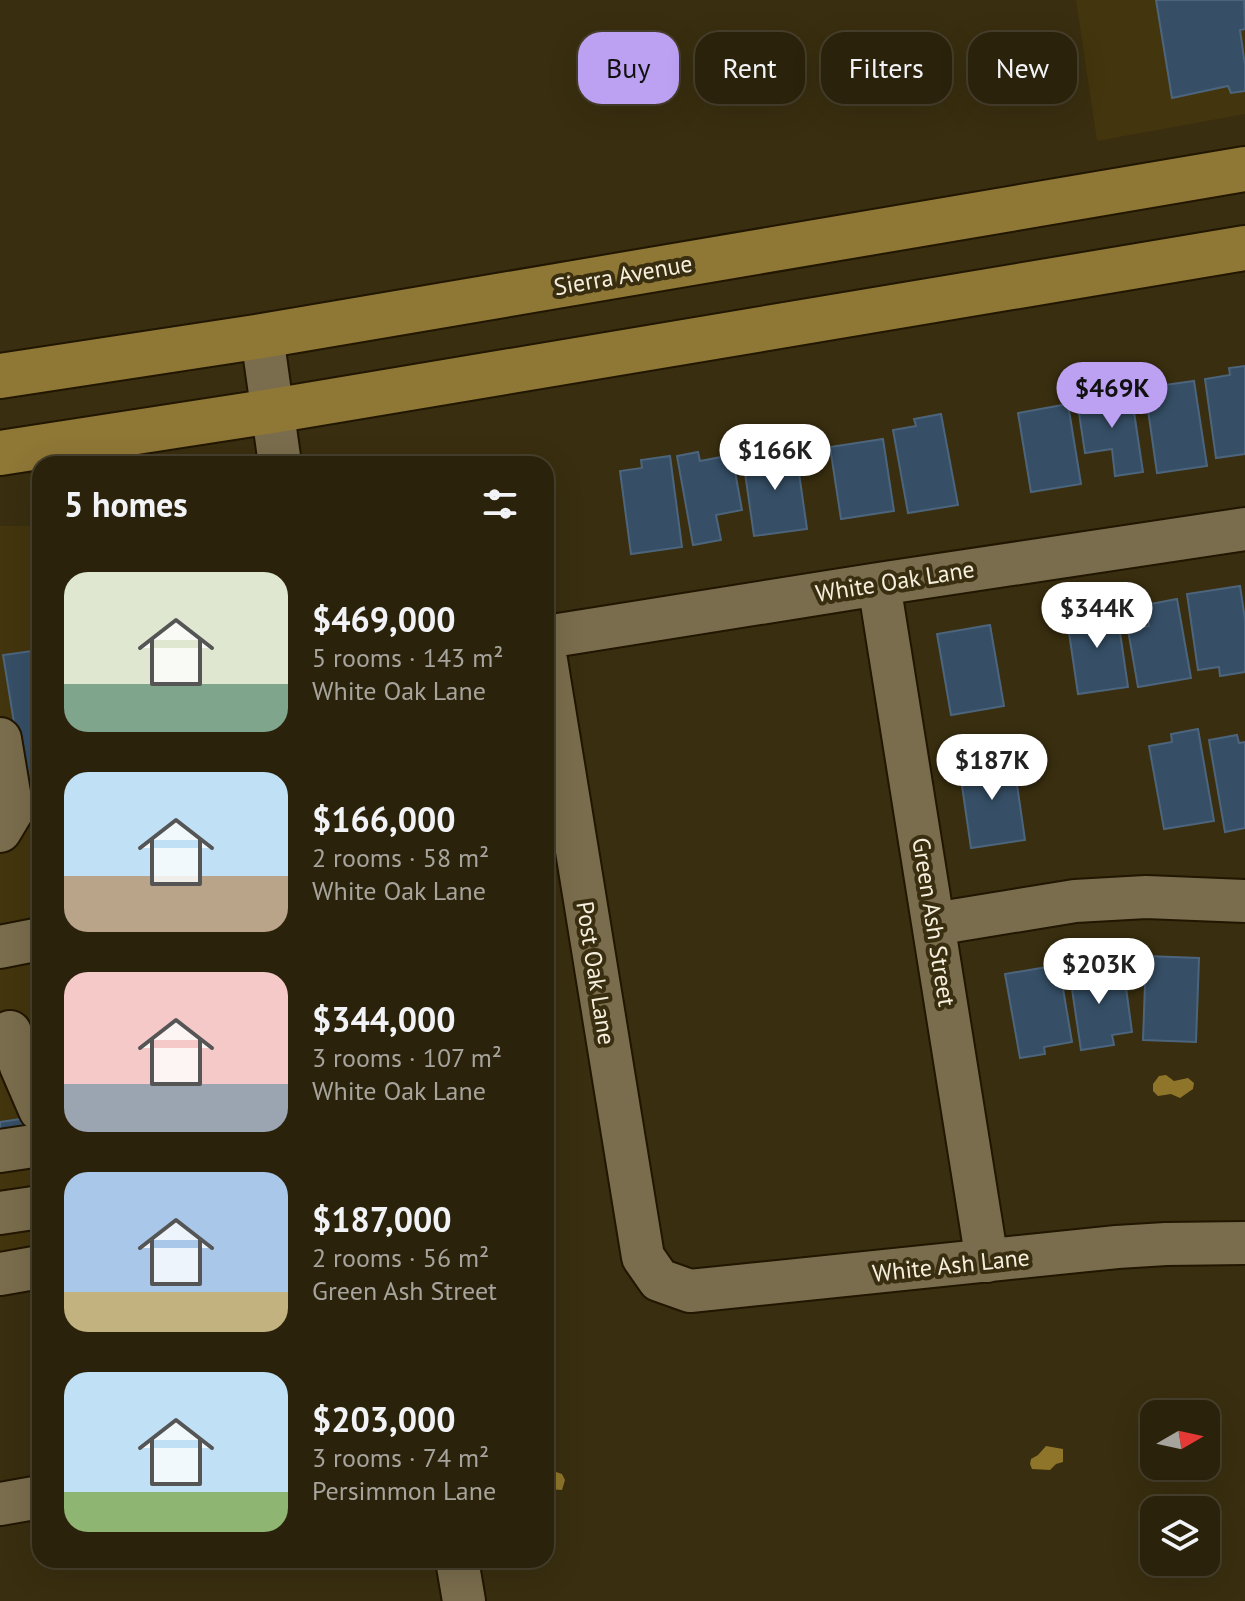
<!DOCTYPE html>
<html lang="en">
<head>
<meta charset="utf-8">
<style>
	body { margin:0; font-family:"PT Sans",sans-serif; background:#332a14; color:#f1f3f6; height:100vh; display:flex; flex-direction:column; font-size:30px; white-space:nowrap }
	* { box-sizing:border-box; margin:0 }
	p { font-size:26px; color:#a6a49d }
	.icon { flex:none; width:44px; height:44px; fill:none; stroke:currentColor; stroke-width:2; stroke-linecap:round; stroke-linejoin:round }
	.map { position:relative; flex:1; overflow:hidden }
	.panel { position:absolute; left:32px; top:456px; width:522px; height:1112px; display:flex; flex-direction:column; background:#2b220b; border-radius:24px; box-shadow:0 8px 32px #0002,0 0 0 2px #473f2c }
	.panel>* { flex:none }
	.banner { position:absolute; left:578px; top:32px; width:546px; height:72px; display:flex; gap:16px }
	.needle { width:52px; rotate:81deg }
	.controls { position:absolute; left:1140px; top:1400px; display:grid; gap:16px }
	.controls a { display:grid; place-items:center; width:80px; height:80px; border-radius:16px; background:#2b220b; box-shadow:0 8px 32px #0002,0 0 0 2px #473f2c; font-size:40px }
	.price { position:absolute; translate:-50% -68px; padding:0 18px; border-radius:28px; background:#fff; color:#222; font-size:26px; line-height:52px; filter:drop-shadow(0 2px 4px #0008) }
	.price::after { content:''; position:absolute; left:50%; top:48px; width:24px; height:18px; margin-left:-12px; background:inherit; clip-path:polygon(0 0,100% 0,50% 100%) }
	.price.selected { background:#bca0f2; color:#111 }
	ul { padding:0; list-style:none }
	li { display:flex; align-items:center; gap:24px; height:200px; padding:0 32px }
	li span { display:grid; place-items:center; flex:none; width:224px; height:160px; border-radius:24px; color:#555 }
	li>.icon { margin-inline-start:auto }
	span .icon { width:96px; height:96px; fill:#fffc; stroke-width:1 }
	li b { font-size:34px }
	h2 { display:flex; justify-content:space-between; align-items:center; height:96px; padding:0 32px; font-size:34px }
	.chip { padding:0 28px; border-radius:24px; background:#2b220b; box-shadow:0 8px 32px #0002,0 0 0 2px #473f2c; font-size:28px; line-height:72px }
	.chip.selected { background:#bca0f2; color:#111 }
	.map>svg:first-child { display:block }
</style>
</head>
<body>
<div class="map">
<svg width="1245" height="1601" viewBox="0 0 1245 1601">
	<rect width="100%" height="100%" fill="#392e0f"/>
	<path fill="#43350d" d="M1076,0h169v114l-148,27z
		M40,521v768l-40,7v-770h31z"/>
	<path fill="#8f752a" d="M1166,1075l8,6 14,-3 6,5 -1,6 -13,9 -9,-4 -13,2 -5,-5v-7l6,-8z
		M1184,1398h5l8,4 9,-1 4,6 -6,7 -14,-3 -3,3h-15z
		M1046,1446l17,3v13l-7,2 -6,6 -18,-1 -2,-5 1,-5 7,-4z
		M546,1462h7l3,10 6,2 3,6 -3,10 -14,-1 -2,-3z"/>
	<path fill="#364f66" stroke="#4c657d" stroke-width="2" d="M1156,0h88l1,29 -5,1 5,35v26l-14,2 -3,-7 -56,12z
		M1245,366v88l-29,4 -11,-79 25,-4 -1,-7z
		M1164,379l1,6 29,-4 13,85 -50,7 -13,-91z
		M1131,392l12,80 -28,4 -3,-27 -27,4 -8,-53z
		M1068,404l13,80 -50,8 -13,-79z
		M941,414l17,91 -50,8 -15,-83 23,-4 -2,-7z
		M883,439l11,72 -53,8 -11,-72z
		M795,445l12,84 -53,7 -11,-77 27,-4 -1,-7z
		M698,452l2,9 32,-6 10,55 -26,5 5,25 -28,5 -16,-89z
		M670,456l12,91 -51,7 -11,-83 22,-3 -1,-8z
		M1240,586l5,33v53l-25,4 -1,-9 -21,3 -11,-76z
		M1177,599l14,79 -53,9 -10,-57 21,-4 -4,-21z
		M1116,605l12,82 -50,7 -12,-82z
		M990,625l14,81 -53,9 -14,-81z
		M40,650v163l-11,1 -26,-159z
		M1198,729l16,92 -50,8 -15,-83 23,-4 -1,-8z
		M1237,735l2,8 6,-1v86l-20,4 -16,-92z
		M1013,757l12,83 -54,8 -12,-83z
		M1146,956l53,2 -3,84 -53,-2z
		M1106,964l3,18 16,-2 7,52 -20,3 2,10 -33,5 -12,-81z
		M1059,965l13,77 -28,5 1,7 -25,4 -15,-84z
		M21,1119l3,16 -24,32v-45z"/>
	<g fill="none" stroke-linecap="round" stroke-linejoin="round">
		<defs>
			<path id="minor" d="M262,336l18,128
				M879,584l108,677
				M546,637l333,-53 366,-55
				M546,660l97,597 16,23 31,11 427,-44 49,-3 79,-1
				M0,739l12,72 -12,20
				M934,924l141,-23 71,-4 99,4
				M0,947l40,-8
				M10,1032l11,34 19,44
				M0,1151l40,-6
				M0,1213l40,-6
				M0,1274l40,-7
				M0,1504l40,-7
				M457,1560l7,41"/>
			<path id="major" d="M0,376l262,-40 983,-167
				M0,453l272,-42 973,-163"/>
		</defs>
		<use href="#minor" stroke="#211600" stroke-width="46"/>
		<use href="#major" stroke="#211600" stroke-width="48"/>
		<use href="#minor" stroke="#7a6d4d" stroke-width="42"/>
		<use href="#major" stroke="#8f7736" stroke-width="44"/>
	</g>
	<g text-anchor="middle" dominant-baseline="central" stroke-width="8" stroke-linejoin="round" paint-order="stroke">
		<g font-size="24" fill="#f6efde" stroke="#392e0f">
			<text transform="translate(623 275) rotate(-10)">Sierra Avenue</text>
			<text transform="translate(895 581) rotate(-9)">White Oak Lane</text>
			<text transform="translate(934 922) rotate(81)">Green Ash Street</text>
			<text transform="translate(596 973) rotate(81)">Post Oak Lane</text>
			<text transform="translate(951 1265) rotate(-6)">White Ash Lane</text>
		</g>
	</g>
</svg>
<div class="controls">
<a><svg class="needle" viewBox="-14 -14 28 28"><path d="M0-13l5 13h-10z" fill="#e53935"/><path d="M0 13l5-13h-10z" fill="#a6a49d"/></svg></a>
<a><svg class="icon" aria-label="layers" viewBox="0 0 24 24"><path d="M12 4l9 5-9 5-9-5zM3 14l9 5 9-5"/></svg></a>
</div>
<b class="price selected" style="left:1112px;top:430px">$469K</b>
<b class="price" style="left:775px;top:492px">$166K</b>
<b class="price" style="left:1097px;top:650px">$344K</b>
<b class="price" style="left:992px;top:802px">$187K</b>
<b class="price" style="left:1099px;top:1006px">$203K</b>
<div class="banner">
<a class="chip selected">Buy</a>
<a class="chip">Rent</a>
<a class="chip">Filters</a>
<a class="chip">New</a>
</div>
<section class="panel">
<h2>5 homes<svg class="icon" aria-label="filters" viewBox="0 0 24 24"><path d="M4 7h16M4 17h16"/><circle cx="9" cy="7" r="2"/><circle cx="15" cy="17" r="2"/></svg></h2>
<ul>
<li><span style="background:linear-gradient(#dfe7d0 70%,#7fa58c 0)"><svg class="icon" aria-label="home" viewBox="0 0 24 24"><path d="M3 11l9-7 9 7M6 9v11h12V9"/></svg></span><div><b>$469,000</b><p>5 rooms · 143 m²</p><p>White Oak Lane</p></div></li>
<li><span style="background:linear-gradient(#bfe0f5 65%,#b9a48a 0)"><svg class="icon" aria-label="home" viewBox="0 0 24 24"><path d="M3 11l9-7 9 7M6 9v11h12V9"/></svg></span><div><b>$166,000</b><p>2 rooms · 58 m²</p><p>White Oak Lane</p></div></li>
<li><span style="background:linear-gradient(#f6c9c9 70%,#9aa5b1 0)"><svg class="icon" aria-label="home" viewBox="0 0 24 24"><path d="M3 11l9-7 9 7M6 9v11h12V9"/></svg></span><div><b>$344,000</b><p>3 rooms · 107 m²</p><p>White Oak Lane</p></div></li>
<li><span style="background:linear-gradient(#a9c7e8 75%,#c2b280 0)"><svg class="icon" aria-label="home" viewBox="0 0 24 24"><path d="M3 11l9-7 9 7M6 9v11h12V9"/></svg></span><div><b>$187,000</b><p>2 rooms · 56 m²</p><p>Green Ash Street</p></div></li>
<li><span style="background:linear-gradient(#bfe0f5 75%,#8fb573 0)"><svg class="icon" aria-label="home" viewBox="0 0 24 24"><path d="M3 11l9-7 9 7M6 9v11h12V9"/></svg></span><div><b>$203,000</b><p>3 rooms · 74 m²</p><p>Persimmon Lane</p></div></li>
</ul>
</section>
</div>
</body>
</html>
